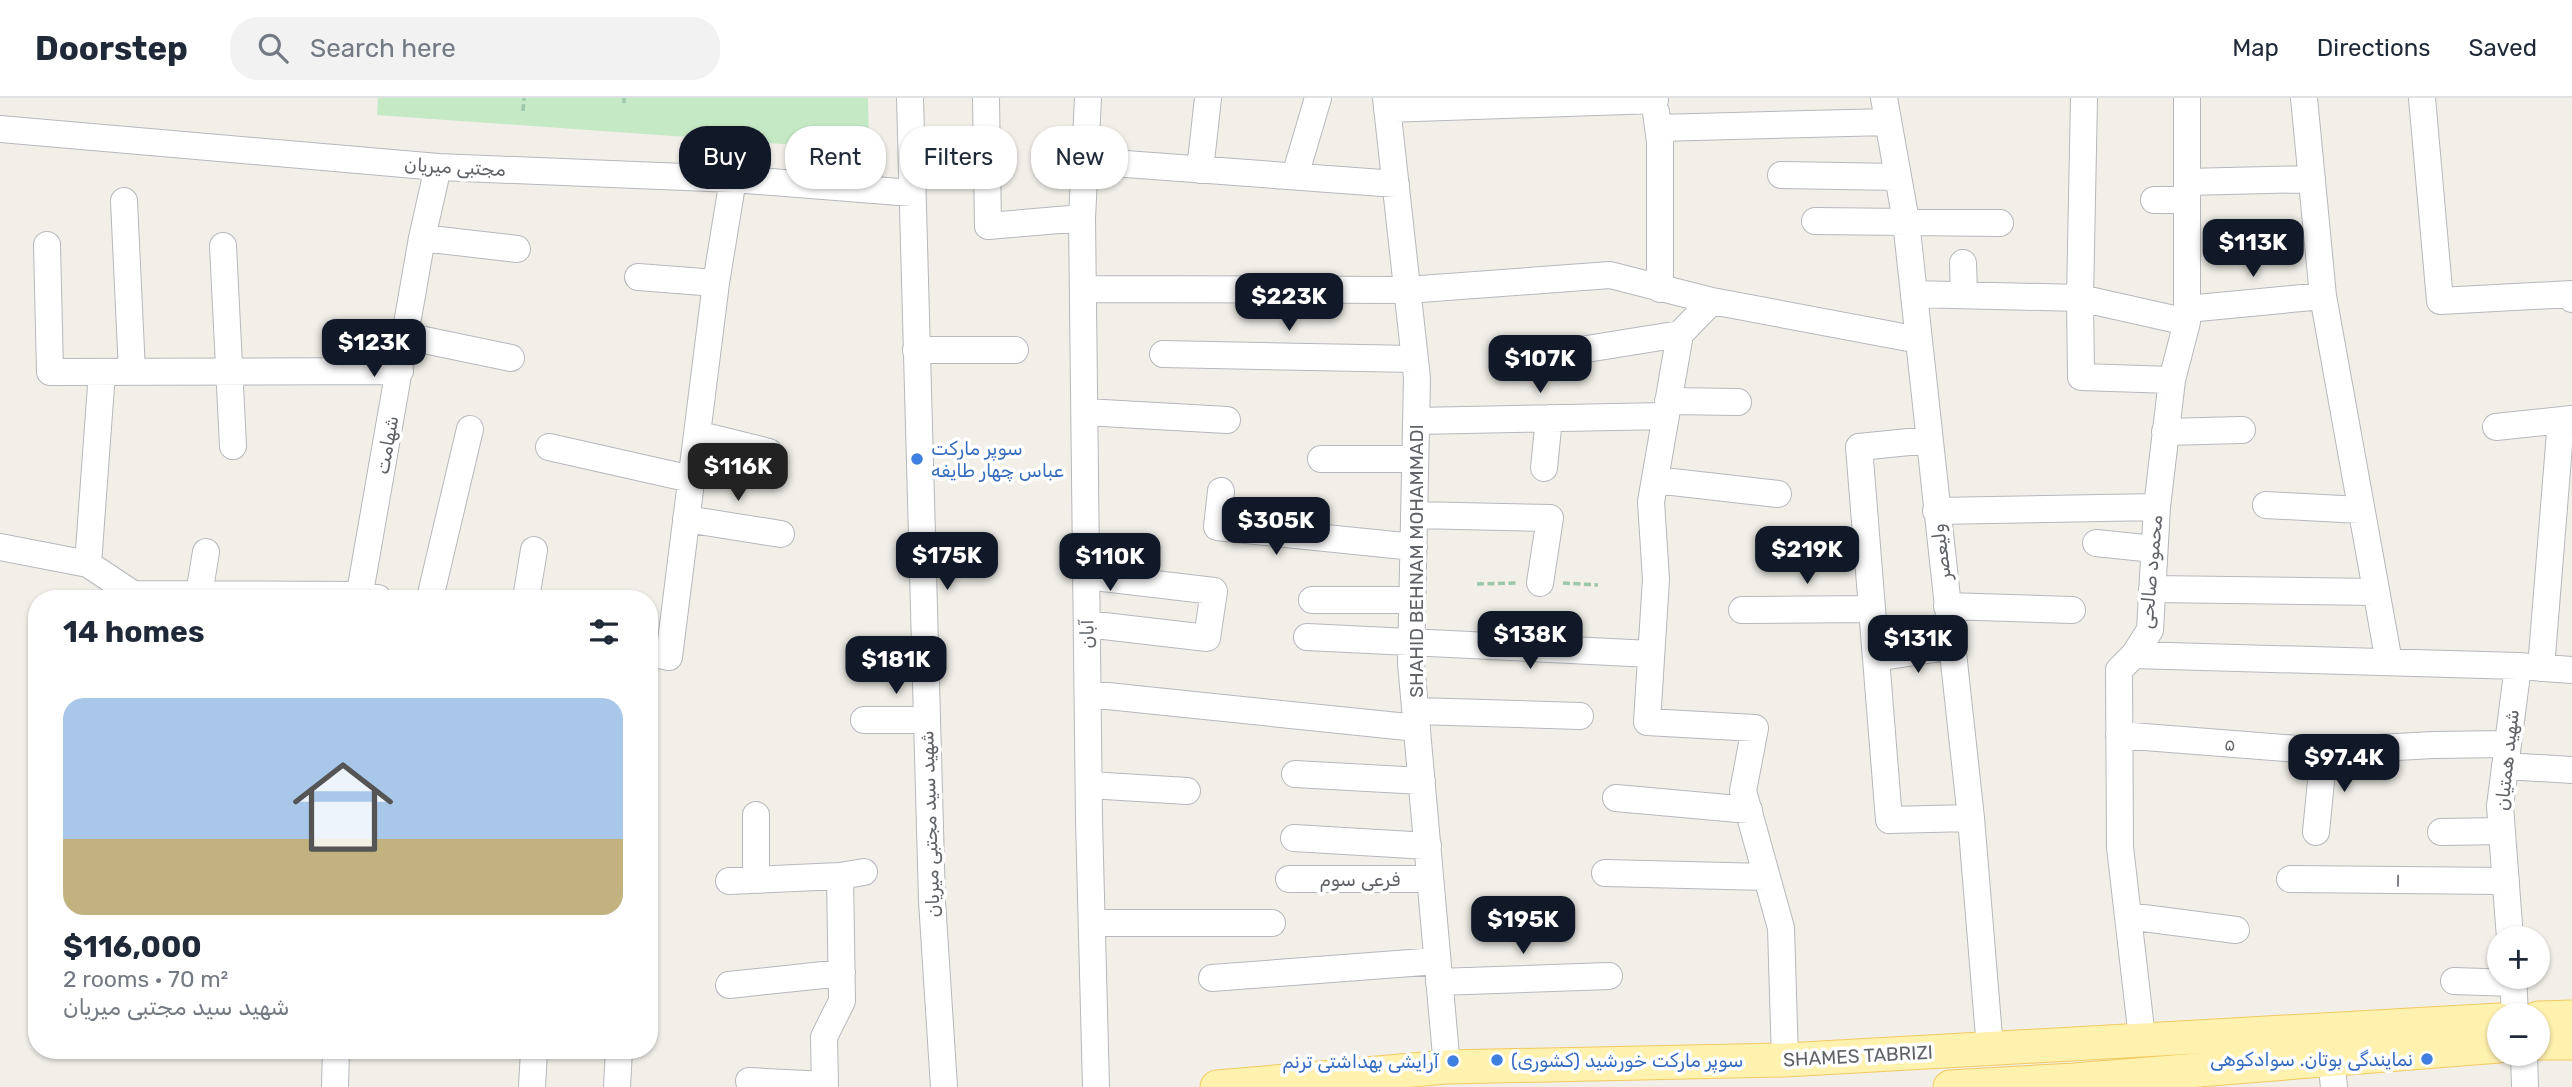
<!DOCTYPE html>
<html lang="en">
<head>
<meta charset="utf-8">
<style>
	body { margin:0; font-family:Rubik,"Noto Naskh Arabic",sans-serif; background:#f2f2f3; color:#1f2937; height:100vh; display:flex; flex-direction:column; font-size:26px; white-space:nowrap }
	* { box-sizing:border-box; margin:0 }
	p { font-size:23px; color:#747a83 }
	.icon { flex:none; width:38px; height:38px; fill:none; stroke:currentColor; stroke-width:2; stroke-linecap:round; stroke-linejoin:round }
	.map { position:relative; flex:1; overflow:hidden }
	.drawer { position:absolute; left:28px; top:492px; width:630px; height:469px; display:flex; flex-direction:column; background:#fff; border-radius:28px; box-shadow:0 2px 5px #0004 }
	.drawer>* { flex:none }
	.guide { position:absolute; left:679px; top:28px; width:665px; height:63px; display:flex; gap:14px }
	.tools { position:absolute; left:2487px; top:828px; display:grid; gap:14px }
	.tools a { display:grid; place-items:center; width:63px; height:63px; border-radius:50%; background:#fff; box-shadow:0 2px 5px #0004; font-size:35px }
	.price { position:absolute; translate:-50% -60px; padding:0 16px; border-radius:14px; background:#111827; color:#fff; font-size:23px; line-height:46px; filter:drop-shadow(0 2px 4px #0008) }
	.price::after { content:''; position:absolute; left:50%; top:42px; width:21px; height:16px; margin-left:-10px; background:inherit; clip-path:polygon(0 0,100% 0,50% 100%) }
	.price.active { background:#222; color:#fff }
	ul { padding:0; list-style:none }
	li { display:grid; align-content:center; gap:14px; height:371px; padding:0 35px }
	li span { display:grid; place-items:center; height:217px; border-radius:21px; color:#555 }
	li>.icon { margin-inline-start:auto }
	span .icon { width:126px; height:126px; fill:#fffc; stroke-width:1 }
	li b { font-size:30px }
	h2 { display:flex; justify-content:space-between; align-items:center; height:84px; padding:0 35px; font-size:30px }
	.chip { padding:0 24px; border-radius:28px; background:#fff; box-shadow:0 2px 5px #0004; font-size:24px; line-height:63px }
	.chip.active { background:#111827; color:#fff }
	header { display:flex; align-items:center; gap:42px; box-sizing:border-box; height:98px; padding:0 35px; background:#fff; border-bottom:2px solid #e0e1e3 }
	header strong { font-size:33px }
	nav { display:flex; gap:38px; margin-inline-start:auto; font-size:24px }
	.search { width:490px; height:63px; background:#f2f2f3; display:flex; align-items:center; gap:18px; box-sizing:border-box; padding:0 24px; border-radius:28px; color:#747a83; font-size:26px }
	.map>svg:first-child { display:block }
</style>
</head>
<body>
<header>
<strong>Doorstep</strong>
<div class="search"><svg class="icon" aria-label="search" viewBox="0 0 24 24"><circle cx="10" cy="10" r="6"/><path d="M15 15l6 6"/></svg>Search here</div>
<nav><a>Map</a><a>Directions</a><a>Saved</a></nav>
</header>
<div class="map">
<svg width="2572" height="989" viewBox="0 0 2572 989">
	<rect width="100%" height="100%" fill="#f1efe8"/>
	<path fill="#c5e8c5" d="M378,0h490l1,52 -492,-35z"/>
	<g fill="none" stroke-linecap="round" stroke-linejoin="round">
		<defs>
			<path id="minor" d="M910,0l22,803 12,186
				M986,0l2,128 94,-8
				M1088,0l-6,120 7,602 7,267
				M1386,0l31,280 -6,285 36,404
				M1884,0l22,123 65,597 19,231
				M2084,0l-4,200 1,79 91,3
				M2304,0l19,198 66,366
				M2422,0l18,203 132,-7v5
				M1387,11l268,-9
				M1656,14l4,30v147
				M1658,30l230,-6
				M0,31l438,38 295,12 179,14
				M1085,63l311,23
				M1200,72l8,-72
				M1781,77l117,2
				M1295,78l23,-78
				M2187,84l125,-3
				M2154,102h33
				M124,103l8,171
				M1815,123l185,2
				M422,140l95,11
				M47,147l3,127 350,-1
				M223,148l10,200
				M1963,165l1,32
				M638,179l78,6
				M1083,191l324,1 203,-15 102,26 207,39
				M1914,196l166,4 107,24
				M1712,203l-32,33 -29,168 5,77 -9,143 108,6 -12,63 38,137 4,132
				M2187,211l136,-13
				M405,238l106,22
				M916,252h99
				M1568,254l112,-18
				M1163,256l251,5
				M1668,303l70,1
				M1085,314l142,8
				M1416,323l250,-5
				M2496,329l76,-8
				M2165,334l77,-2
				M697,336l72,18
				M1929,342l-70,7 30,373 82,-2
				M549,349l142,32
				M1321,361h94
				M1544,370l5,-50
				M1655,382l123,14
				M1221,393l-4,36 197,20
				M2266,407l94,5
				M1936,413l221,-4
				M1414,417l136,3 -10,65
				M686,421l95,15
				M2096,445l58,6
				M0,449l88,17 45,30 226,1 19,3
				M88,466l14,-192
				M1086,478l128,15 -7,47 -120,-14
				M2152,491l224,3
				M199,496l7,-42
				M359,500l63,-360 16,-71
				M430,500l40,-169
				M526,500l8,-48
				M1312,502h100
				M1947,508l125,4
				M1742,512l130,-1
				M1307,539l344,17
				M649,555l20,4 47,-374 17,-104
				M2134,557l384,11 54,4
				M1876,560l76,-12
				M2541,570l20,-248
				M1088,596l329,34
				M1416,613l164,5
				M864,622h63
				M2119,637l205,16 109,-6 75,-1
				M2505,668l67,4
				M1295,676l127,7
				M1089,687l98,6
				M1616,700l133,12
				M756,717v65
				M2316,734l8,-81
				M2441,734l61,-1
				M1294,740l134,8
				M1605,775l162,4
				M1289,781h141
				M2290,781l216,2
				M729,783l111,-5
				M2128,818l108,14
				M1092,825h180
				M2510,840l-10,-132 18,-140
				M2513,878l2,39
				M1212,880l225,-17
				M2454,883l59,2
				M1439,884l170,-6
				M729,887l113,-12
				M2142,940l-22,-191 -1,-177 15,-15 16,-25 7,-123 15,-127 15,-58v-224
				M2524,956l1,33
				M2331,962l3,27
				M749,983l76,4
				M335,989l1,-37
				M532,989l2,-37
				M617,989l2,-37
				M825,989l-1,-50 18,-36 -2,-125 24,-4"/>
			<path id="major" d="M2538,920l34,-1
				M2538,945h34
				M1217,989l230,-20 338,-7 714,-40
				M1950,989l124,-7 425,-34"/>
		</defs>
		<use href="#minor" stroke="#b5b8bc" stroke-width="28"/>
		<use href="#major" stroke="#f2c960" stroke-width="35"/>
		<path stroke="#9cc7a9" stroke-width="3.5" stroke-dasharray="7 3.5" stroke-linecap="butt" d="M624,0v5
			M523,13l1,-13
			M1563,485l35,2
			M1477,486l39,-1"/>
		<use href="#minor" stroke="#fff" stroke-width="26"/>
		<use href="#major" stroke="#fff2af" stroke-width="33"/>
	</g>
	<g fill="#3f7fe0" stroke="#fff" stroke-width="2.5">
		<circle cx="917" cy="361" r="7"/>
		<circle cx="2427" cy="961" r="7"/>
		<circle cx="1497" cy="962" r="7"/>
		<circle cx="1453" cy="963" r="7"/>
	</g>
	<g text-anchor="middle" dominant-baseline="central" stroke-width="7" stroke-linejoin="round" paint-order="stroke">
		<g font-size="19" fill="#5f6368" stroke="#fff">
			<text transform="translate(455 69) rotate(3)">مجتبی میریان</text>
			<text transform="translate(387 347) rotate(-80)">شهامت</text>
			<text transform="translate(1941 454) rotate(-97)">ولیعصر</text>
			<text transform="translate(1416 463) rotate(-90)">SHAHID BEHNAM MOHAMMADI</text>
			<text transform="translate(2151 474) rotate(-85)">محمود صالحی</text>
			<text transform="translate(1087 536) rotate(-91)">آبان</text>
			<text transform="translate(2230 646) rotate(5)">۵</text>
			<text transform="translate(2507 662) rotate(-84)">شهید همتیان</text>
			<text transform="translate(930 726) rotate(-92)">شهید سید مجتبی میریان</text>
			<text x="1360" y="781">فرعی سوم</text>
			<text transform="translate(2398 782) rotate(1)">۱</text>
			<text transform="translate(1858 958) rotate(-3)">SHAMES TABRIZI</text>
		</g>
		<g font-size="19" fill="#366cbe" stroke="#fff" text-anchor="start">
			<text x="931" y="350">سوپر مارکت<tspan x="931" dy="22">عباس چهار طایفه</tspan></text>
			<text x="2413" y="961" text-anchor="end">نمایندگی بوتان. سوادکوهی</text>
			<text x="1511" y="962">سوپر مارکت خورشید (کشوری)</text>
			<text x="1439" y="963" text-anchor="end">آرایشی بهداشتی ترنم</text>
		</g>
	</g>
</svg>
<div class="tools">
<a>+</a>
<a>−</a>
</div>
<b class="price" style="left:2253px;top:181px">$113K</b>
<b class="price" style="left:1289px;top:235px">$223K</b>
<b class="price" style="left:374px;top:281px">$123K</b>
<b class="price" style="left:1540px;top:297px">$107K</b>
<b class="price active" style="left:738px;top:405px">$116K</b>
<b class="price" style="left:1276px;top:459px">$305K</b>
<b class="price" style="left:1807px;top:488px">$219K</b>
<b class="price" style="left:947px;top:494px">$175K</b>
<b class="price" style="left:1110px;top:495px">$110K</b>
<b class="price" style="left:1530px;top:573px">$138K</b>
<b class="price" style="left:1918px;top:577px">$131K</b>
<b class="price" style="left:896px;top:598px">$181K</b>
<b class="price" style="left:2344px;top:696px">$97.4K</b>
<b class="price" style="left:1523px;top:858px">$195K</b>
<div class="guide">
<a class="chip active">Buy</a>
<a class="chip">Rent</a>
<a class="chip">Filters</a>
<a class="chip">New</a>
</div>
<section class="drawer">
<h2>14 homes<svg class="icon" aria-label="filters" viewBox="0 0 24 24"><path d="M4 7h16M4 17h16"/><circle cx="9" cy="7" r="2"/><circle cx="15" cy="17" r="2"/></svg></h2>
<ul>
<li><span style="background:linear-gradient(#a9c7e8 65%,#c2b280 0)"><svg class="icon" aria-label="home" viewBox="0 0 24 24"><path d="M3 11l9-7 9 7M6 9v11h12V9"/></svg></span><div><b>$116,000</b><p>2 rooms · 70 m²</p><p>شهید سید مجتبی میریان</p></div></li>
</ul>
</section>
</div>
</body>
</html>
